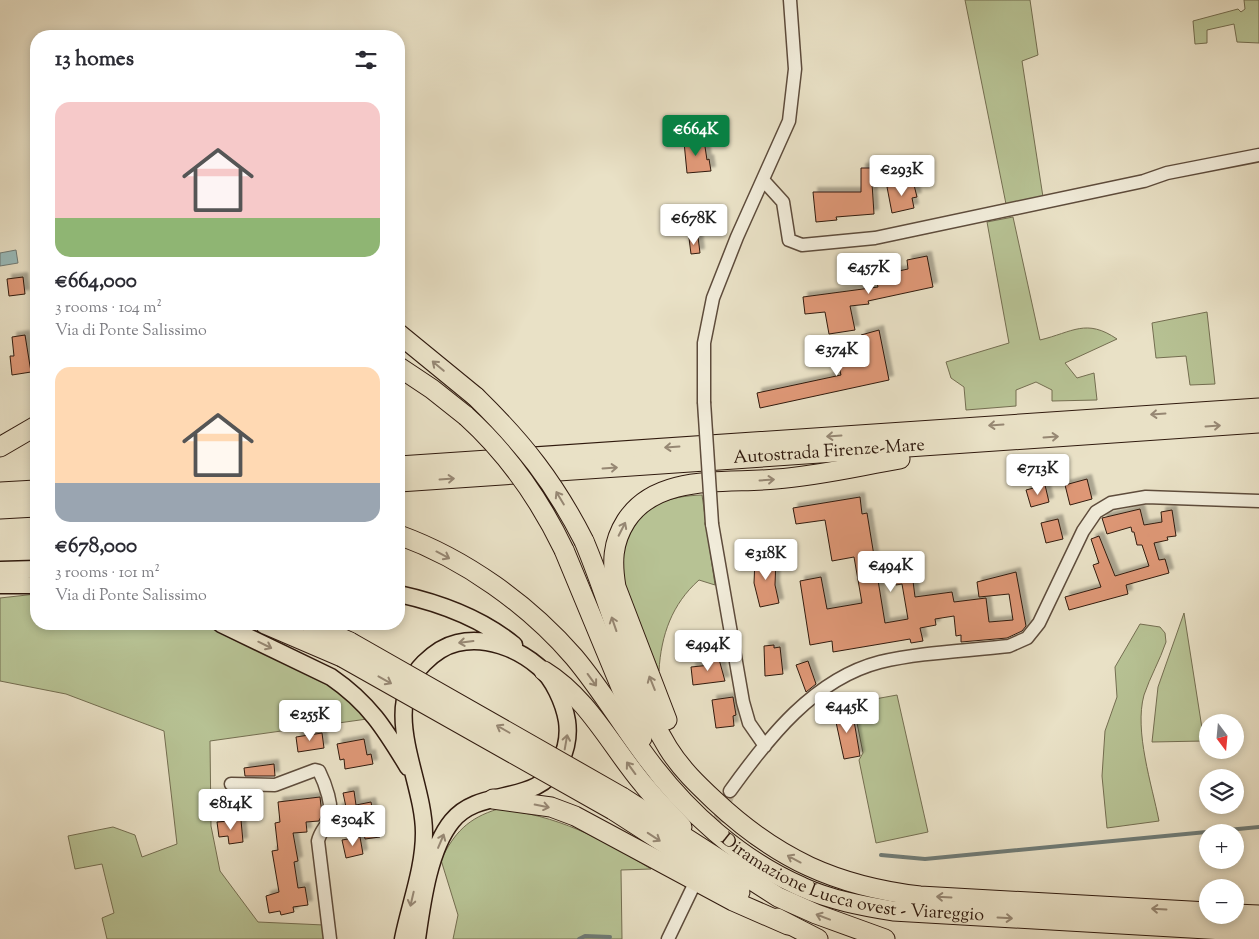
<!DOCTYPE html>
<html lang="en">
<head>
<meta charset="utf-8">
<style>
	body { margin:0; font-family:"Sorts Mill Goudy",serif; background:#f2f2f3; color:#2b2b33; height:100vh; display:flex; flex-direction:column; font-size:19px; white-space:nowrap }
	* { box-sizing:border-box; margin:0 }
	p { font-size:16px; color:#7c7c81 }
	.icon { flex:none; width:28px; height:28px; fill:none; stroke:currentColor; stroke-width:2; stroke-linecap:round; stroke-linejoin:round }
	.map { position:relative; flex:1; overflow:hidden }
	.sheet { position:absolute; left:30px; top:30px; width:375px; height:600px; display:flex; flex-direction:column; background:#fff; border-radius:20px; box-shadow:0 2px 8px #0003 }
	.sheet>* { flex:none }
	.needle { width:32px; rotate:164deg }
	.buttons { position:absolute; left:1199px; top:714px; display:grid; gap:10px }
	.buttons a { display:grid; place-items:center; width:45px; height:45px; border-radius:50%; background:#fff; box-shadow:0 2px 8px #0003; font-size:25px }
	.price { position:absolute; translate:-50% -42px; padding:0 11px; border-radius:5px; background:#fff; color:#222; font-size:16px; line-height:32px; filter:drop-shadow(0 1px 2px #0008) }
	.price::after { content:''; position:absolute; left:50%; top:30px; width:15px; height:11px; margin-left:-8px; background:inherit; clip-path:polygon(0 0,100% 0,50% 100%) }
	.price.on { background:#0b8043; color:#fff }
	ul { padding:0; list-style:none }
	li { display:grid; align-content:center; gap:10px; height:265px; padding:0 25px }
	li span { display:grid; place-items:center; height:155px; border-radius:15px; color:#555 }
	li>.icon { margin-inline-start:auto }
	span .icon { width:90px; height:90px; fill:#fffc; stroke-width:1 }
	li b { font-size:21px }
	h2 { display:flex; justify-content:space-between; align-items:center; height:60px; padding:0 25px; font-size:21px }
	.map>svg:first-child { display:block }
</style>
</head>
<body>
<div class="map">
<svg width="1259" height="939" viewBox="0 0 1259 939">
	<defs>
		<filter id="shadow"><feDropShadow dx="4.5" dy="-4.5" stdDeviation="1" flood-color="#0004"/></filter>
	</defs>
	<rect width="100%" height="100%" fill="#e9e1c6"/>
	<filter id="stains"><feTurbulence type="fractalNoise" baseFrequency=".004" numOctaves="4"/><feColorMatrix values="0 0 0 0 .2 0 0 0 0 .09 0 0 0 0 .02 0 0 0 .5 -.17"/></filter>
	<radialGradient id="worn" r=".72"><stop offset=".6" stop-color="#630" stop-opacity="0"/><stop offset="1" stop-color="#630" stop-opacity=".3"/></radialGradient>
	<path fill="#b7c294" stroke="#746e51" d="M965,0h65l8,55 -16,6 21,136 -37,7z
		M1244,0h15v43l-22,-1 -3,-18 -27,6v13l-12,1 -2,-23 45,-12 3,3 4,-3z
		M1013,217l27,123c33,-8 46,-22 77,-1l-52,24 12,15 17,-5 3,27 -45,1v-11l-16,-8 -20,8v16l-50,4 -2,-23 -13,-9 -5,-16 63,-19 -22,-121z
		M1207,312l8,72 -25,1 -4,-29 -30,2 -4,-35z
		M702,495l13,90 -16,-5c-27,24 -38,55 -40,91 -12,-30 -32,-69 -38,-100 -3,-11 0,-23 4,-33 13,-33 45,-42 77,-43z
		M36,594v30h175l118,59 25,18 13,18 -157,22 1,85 9,45 38,51 66,3 2,14h-219l-5,-21 12,-5 -12,-49 -27,5 -7,-33 45,-9 22,8 7,22 35,-13 -13,-113 -98,-37 -66,-13v-83z
		M1184,613l20,128 -52,1 6,-55z
		M1140,624l20,3 5,6 1,9c-6,18 -16,35 -22,53 -10,36 8,90 15,126l-52,7 -5,-52 3,-45 12,-34 -2,-30z
		M897,695l31,137 -52,11 -17,-83 4,-7 -10,-50z
		M498,809c59,6 103,29 153,60l-30,1 1,69h-169l5,-24 -17,-55c13,-27 27,-42 57,-51z"/>
	<path fill="#99bcbc" stroke="#6f7b76" d="M16,250l2,13 -18,3v-13z"/>
	<g fill="none" stroke-linecap="round" stroke-linejoin="round">
		<path stroke="#6f7b76" stroke-width="4" d="M881,855l44,4 334,-32
			M579,939l6,-3 25,1"/>
	</g>
	<path fill="#df9877" stroke="#301a0e" filter="url(#shadow)" d="M704,140l3,20 2,-1 2,12 -24,2 -3,-31z
		M861,168h10l3,46 -38,3 1,3 -21,2 -3,-30h48z
		M913,181l4,16 -5,1 2,10 -22,5 -5,-26z
		M698,237l2,16 -9,1 -2,-16z
		M927,256l6,31 -65,14 1,3 -19,2 5,24 -26,4 -4,-22 -20,2 -2,-17 75,-10 -3,-11 33,-7 -1,-9z
		M23,277l2,17 -16,2 -2,-17z
		M879,330l10,50 -129,28 -3,-15 84,-18 -2,-8 29,-6 -7,-26z
		M25,335l6,37 -19,3 -2,-19h4l-2,-19z
		M1087,479l5,20 -22,6 -5,-20z
		M1045,485l4,17 -18,5 -5,-17z
		M860,497l2,17 5,-1 18,110 23,-4 -6,-35 -6,1 -1,-9 17,-3 3,24 37,-5 2,10 32,-4 3,24 24,-2 -4,-26 -30,3 -2,-15 39,-10 10,54 -4,5 -15,7 -46,4v-7l-5,1 -2,-20 -19,3 1,6 -16,3 3,13 -12,2 -1,-4 -77,13 -1,-11 -22,4 -10,-64 21,-4 6,32 35,-6 -8,-46 -22,4 -7,-41 -29,4 -3,-16z
		M1140,509l4,16 18,-3 -1,-10 11,-2 4,26 -9,1 1,3 -14,3 5,17 6,-1 4,14 -43,12 2,9 -59,16 -4,-13 36,-10 -8,-22 6,-2 -8,-24 8,-3 16,40 34,-10 -7,-21h-5l-3,-13h-2l-1,-5 -24,7 -5,-16z
		M1058,519l5,20 -17,4 -5,-20z
		M755,558h21l-1,27 4,18 -19,4 -6,-24z
		M774,645v3l6,-1 3,27 -18,2 -1,-30z
		M717,652l8,29 -32,4 -2,-18 20,-2 -3,-11z
		M808,661l8,23 -10,8 -10,-27z
		M733,697l3,18 -3,1 1,10 -18,2 -4,-28z
		M852,709l8,47 -16,3 -10,-46z
		M322,733l2,15 -26,4 -2,-15z
		M364,739l3,16 4,-1 2,10 -28,5 -1,-10 -4,1 -3,-16z
		M274,764l1,12h-30l-1,-8z
		M354,791l2,14 15,-3 4,21 3,-1 2,15 -15,2 -4,-21 -23,5v-15l8,-1 -3,-14z
		M230,792l20,1 1,13 -19,2z
		M320,797l2,17 -3,7 -13,1 1,10 -14,1 5,28 -4,1 4,26 7,-1 3,18 -15,2 1,5 -13,3 -1,-4 -11,2 -3,-17 13,-4 -7,-41 6,-1 -3,-27 5,-1 -2,-20z
		M241,820l2,22 -14,2 -1,-8 -9,1 -2,-15z
		M360,837l3,17 -17,4 -4,-18z"/>
	<g fill="none" stroke-linecap="round" stroke-linejoin="round">
		<path stroke="#c4b9a1" stroke-width="12" stroke-dasharray="12 6" stroke-linecap="butt" d="M712,838l18,-47"/>
		<defs>
			<path id="minor" d="M763,180l20,22 6,38 13,5 73,-7 269,-57 23,-8 92,-18
				M704,402v-59l9,-45 24,-61 52,-116 6,-52 -5,-69
				M712,524l31,178 6,21 16,23
				M231,784l44,1 40,-15 4,1c6,12 15,36 10,49 -4,8 -9,12 -11,21l12,98
				M730,791c38,-53 84,-112 150,-129 42,-10 87,-11 129,-16l18,-8 12,-15 44,-92 13,-19 15,-9 35,-6 113,4
				M668,939l24,-50"/>
			<path id="major" d="M0,570l36,-1
				M0,585h36
				M399,594c41,9 82,24 115,51
				M221,624l110,53c38,26 54,52 77,90
				M403,939c7,-35 21,-70 21,-106 0,-55 -46,-124 0,-170 9,-9 20,-17 33,-20 28,-7 60,5 82,24 14,11 25,36 28,54 2,14 -1,29 -7,41 -22,45 -80,24 -108,59 -23,28 -30,83 -35,118"/>
			<g id="highway">
				<path d="M399,334l77,63"/>
				<path d="M399,367l33,22 34,27"/>
				<path d="M0,447l36,-21"/>
				<path d="M399,466l860,-58"/>
				<path id="s1" d="M399,482l860,-59"/>
				<path d="M0,492l36,-2"/>
				<path d="M0,509l36,-2"/>
				<path id="s2" d="M399,535c66,24 129,69 175,122 27,32 48,68 73,101 39,53 93,102 155,129 28,13 61,19 91,24l366,21"/>
				<path d="M584,541c29,68 45,143 84,207 13,21 30,37 47,53 62,58 121,85 205,95l288,16"/>
				<path d="M564,550l78,188"/>
				<path d="M265,624l77,33"/>
				<path d="M310,624l40,18"/>
				<path d="M544,671c44,27 67,75 99,113 12,15 26,29 39,43"/>
				<path d="M667,720l-51,-133c-4,-24 -4,-44 10,-66 31,-48 100,-37 150,-42 42,-3 83,-13 124,-20"/>
				<path d="M622,797l156,100 38,17 69,25"/>
				<path d="M493,799l58,8 24,9 158,85 55,24"/>
				<path d="M613,810l127,82"/>
				<path d="M1235,914l24,1"/>
				<path d="M777,918l41,21"/>
			</g>
		</defs>
		<use href="#minor" stroke="#5e4c3c" stroke-width="15"/>
		<use href="#major" stroke="#301a0e" stroke-width="19"/>
		<use href="#highway" stroke="#301a0e" stroke-width="21"/>
		<use href="#minor" stroke="#f1ecda" stroke-width="12"/>
		<use href="#major" stroke="#e9e1c6" stroke-width="16"/>
		<use href="#highway" stroke="#e9e1c6" stroke-width="19"/>
		<defs>
			<path id="minor-bridge" d="M704,402l8,122"/>
			<path id="highway-bridge" d="M476,397c47,46 78,85 108,144
				M466,416c43,39 73,82 98,134
				M350,642l272,155
				M342,657l271,153"/>
		</defs>
		<use href="#minor-bridge" stroke="#5e4c3c" stroke-width="15" stroke-linecap="butt"/>
		<use href="#highway-bridge" stroke="#301a0e" stroke-width="21" stroke-linecap="butt"/>
		<use href="#minor-bridge" stroke="#f1ecda" stroke-width="12"/>
		<use href="#highway-bridge" stroke="#e9e1c6" stroke-width="19"/>
	</g>
	<defs><path id="oneway-shaft" d="M-6 0H5M1.5-3L5.5 0L1.5 3" fill="none" stroke-width="1.6" stroke-linecap="round" stroke-linejoin="round" transform="scale(1.25)"/></defs>
	<g stroke="#968773">
		<use href="#oneway-shaft" transform="translate(438 366) rotate(-140)"/>
		<use href="#oneway-shaft" transform="translate(1158 414) rotate(176)"/>
		<use href="#oneway-shaft" transform="translate(996 425) rotate(176)"/>
		<use href="#oneway-shaft" transform="translate(1213 426) rotate(-4)"/>
		<use href="#oneway-shaft" transform="translate(834 436) rotate(176)"/>
		<use href="#oneway-shaft" transform="translate(1051 437) rotate(-4)"/>
		<use href="#oneway-shaft" transform="translate(672 447) rotate(176)"/>
		<use href="#oneway-shaft" transform="translate(610 468) rotate(-4)"/>
		<use href="#oneway-shaft" transform="translate(447 479) rotate(-4)"/>
		<use href="#oneway-shaft" transform="translate(767 480) rotate(-4)"/>
		<use href="#oneway-shaft" transform="translate(560 498) rotate(-121)"/>
		<use href="#oneway-shaft" transform="translate(622 529) rotate(-63)"/>
		<use href="#oneway-shaft" transform="translate(443 555) rotate(28)"/>
		<use href="#oneway-shaft" transform="translate(614 624) rotate(-109)"/>
		<use href="#oneway-shaft" transform="translate(466 642) rotate(173)"/>
		<use href="#oneway-shaft" transform="translate(265 645) rotate(26)"/>
		<use href="#oneway-shaft" transform="translate(385 680) rotate(29)"/>
		<use href="#oneway-shaft" transform="translate(592 680) rotate(54)"/>
		<use href="#oneway-shaft" transform="translate(652 683) rotate(-112)"/>
		<use href="#oneway-shaft" transform="translate(503 729) rotate(-150)"/>
		<use href="#oneway-shaft" transform="translate(566 742) rotate(-80)"/>
		<use href="#oneway-shaft" transform="translate(631 768) rotate(-126)"/>
		<use href="#oneway-shaft" transform="translate(542 806) rotate(11)"/>
		<use href="#oneway-shaft" transform="translate(654 837) rotate(33)"/>
		<use href="#oneway-shaft" transform="translate(441 841) rotate(-67)"/>
		<use href="#oneway-shaft" transform="translate(794 859) rotate(-152)"/>
		<use href="#oneway-shaft" transform="translate(944 897) rotate(-177)"/>
		<use href="#oneway-shaft" transform="translate(412 899) rotate(103)"/>
		<use href="#oneway-shaft" transform="translate(1159 909) rotate(-177)"/>
		<use href="#oneway-shaft" transform="translate(823 917) rotate(-159)"/>
		<use href="#oneway-shaft" transform="translate(1005 918) rotate(3)"/>
	</g>
	<g text-anchor="middle" dominant-baseline="central" stroke-width="5" stroke-linejoin="round" paint-order="stroke">
		<g font-size="18" fill="#301a0e" stroke="#f1ecda">
			<text stroke="none"><textPath href="#s1" startOffset="431">Autostrada Firenze-Mare</textPath></text>
			<text stroke="none"><textPath href="#s2" startOffset="590">Diramazione Lucca ovest - Viareggio</textPath></text>
		</g>
	</g>
	<rect width="100%" height="100%" filter="url(#stains)"/>
	<rect width="100%" height="100%" fill="url(#worn)"/>
</svg>
<div class="buttons">
<a><svg class="needle" viewBox="-14 -14 28 28"><path d="M0-13l5 13h-10z" fill="#e53935"/><path d="M0 13l5-13h-10z" fill="#7c7c81"/></svg></a>
<a><svg class="icon" aria-label="layers" viewBox="0 0 24 24"><path d="M12 4l9 5-9 5-9-5zM3 14l9 5 9-5"/></svg></a>
<a>+</a>
<a>−</a>
</div>
<b class="price on" style="left:696px;top:157px">€664K</b>
<b class="price" style="left:902px;top:197px">€293K</b>
<b class="price" style="left:694px;top:246px">€678K</b>
<b class="price" style="left:869px;top:295px">€457K</b>
<b class="price" style="left:837px;top:377px">€374K</b>
<b class="price" style="left:1038px;top:496px">€713K</b>
<b class="price" style="left:766px;top:581px">€318K</b>
<b class="price" style="left:891px;top:593px">€494K</b>
<b class="price" style="left:708px;top:672px">€494K</b>
<b class="price" style="left:847px;top:734px">€445K</b>
<b class="price" style="left:310px;top:742px">€255K</b>
<b class="price" style="left:231px;top:831px">€814K</b>
<b class="price" style="left:353px;top:847px">€304K</b>
<section class="sheet">
<h2>13 homes<svg class="icon" aria-label="filters" viewBox="0 0 24 24"><path d="M4 7h16M4 17h16"/><circle cx="9" cy="7" r="2"/><circle cx="15" cy="17" r="2"/></svg></h2>
<ul>
<li><span style="background:linear-gradient(#f6c9c9 75%,#8fb573 0)"><svg class="icon" aria-label="home" viewBox="0 0 24 24"><path d="M3 11l9-7 9 7M6 9v11h12V9"/></svg></span><div><b>€664,000</b><p>3 rooms · 104 m²</p><p>Via di Ponte Salissimo</p></div></li>
<li><span style="background:linear-gradient(#ffd9b3 75%,#9aa5b1 0)"><svg class="icon" aria-label="home" viewBox="0 0 24 24"><path d="M3 11l9-7 9 7M6 9v11h12V9"/></svg></span><div><b>€678,000</b><p>3 rooms · 101 m²</p><p>Via di Ponte Salissimo</p></div></li>
</ul>
</section>
</div>
</body>
</html>
